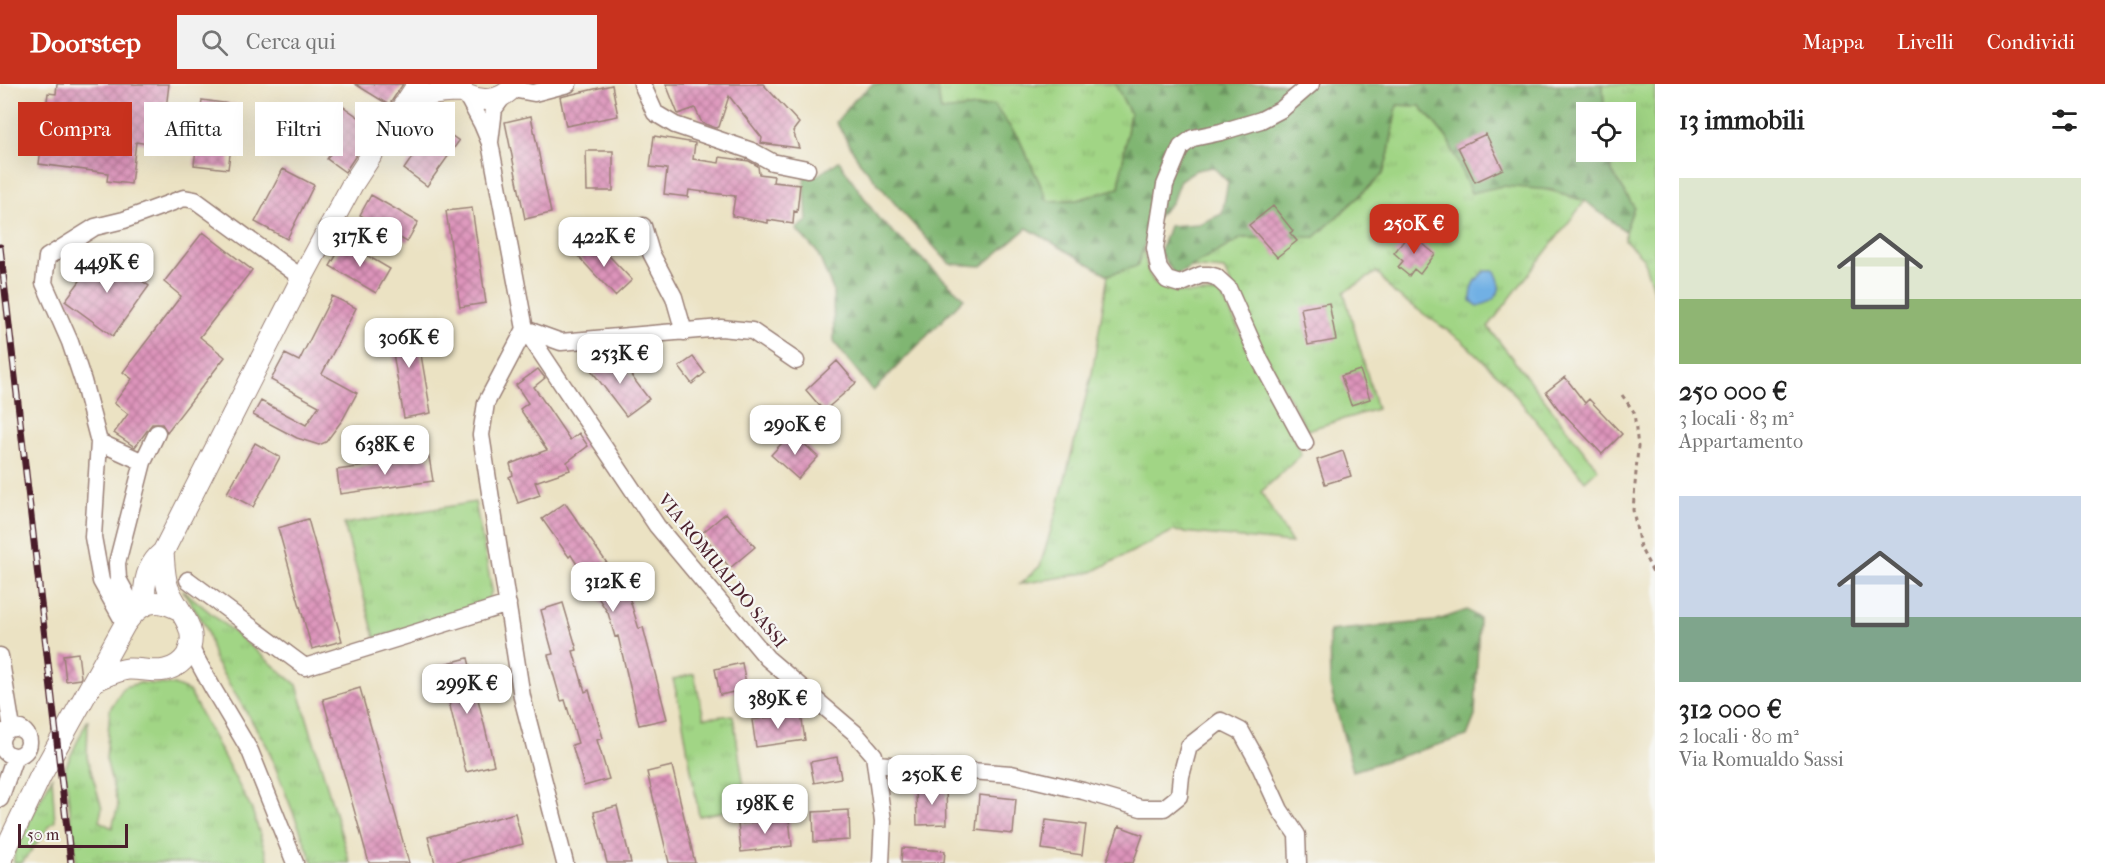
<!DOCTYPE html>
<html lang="it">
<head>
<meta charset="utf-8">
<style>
	body { margin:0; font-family:"IM FELL French Canon",serif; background:#f2f2f2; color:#222; height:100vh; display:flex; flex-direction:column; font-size:22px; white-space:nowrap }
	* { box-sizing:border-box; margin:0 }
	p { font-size:20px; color:#767676 }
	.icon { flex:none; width:33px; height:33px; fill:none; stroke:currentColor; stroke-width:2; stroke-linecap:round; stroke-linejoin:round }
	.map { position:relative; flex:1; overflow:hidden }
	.panel { display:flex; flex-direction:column; background:#fff; width:450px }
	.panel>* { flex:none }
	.guide { position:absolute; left:18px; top:18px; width:570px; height:54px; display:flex; gap:12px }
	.tools { position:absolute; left:1576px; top:18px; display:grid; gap:12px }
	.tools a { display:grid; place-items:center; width:60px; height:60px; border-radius:0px; background:#fff; box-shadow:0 6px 24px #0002; font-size:30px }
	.scale { position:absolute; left:18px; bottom:15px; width:110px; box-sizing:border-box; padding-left:6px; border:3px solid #4a1f2b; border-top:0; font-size:16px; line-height:21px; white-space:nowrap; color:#4a1f2b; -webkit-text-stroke:4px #f6f6f2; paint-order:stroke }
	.price { position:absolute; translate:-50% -51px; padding:0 14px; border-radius:12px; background:#fff; color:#222; font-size:20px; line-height:39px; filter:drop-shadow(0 2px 3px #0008) }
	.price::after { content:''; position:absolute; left:50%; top:36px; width:18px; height:14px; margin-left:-9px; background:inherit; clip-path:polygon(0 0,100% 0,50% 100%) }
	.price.current { background:#c8321e; color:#fff }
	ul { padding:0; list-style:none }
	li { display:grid; align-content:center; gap:12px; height:318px; padding:0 24px }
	li span { display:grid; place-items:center; height:186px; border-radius:0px; color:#555 }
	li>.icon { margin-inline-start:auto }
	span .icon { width:108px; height:108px; fill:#fffc; stroke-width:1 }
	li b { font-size:26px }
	h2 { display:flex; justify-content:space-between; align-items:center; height:72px; padding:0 24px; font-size:26px }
	.chip { padding:0 21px; border-radius:0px; background:#fff; box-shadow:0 6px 24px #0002; font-size:21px; line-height:54px }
	.chip.current { background:#c8321e; color:#fff }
	header { display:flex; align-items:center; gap:36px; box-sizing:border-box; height:84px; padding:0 30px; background:#c8321e; color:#fff }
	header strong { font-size:28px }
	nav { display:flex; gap:33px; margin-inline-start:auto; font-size:21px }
	.search { width:420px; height:54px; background:#f2f2f2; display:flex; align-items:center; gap:15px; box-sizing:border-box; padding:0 21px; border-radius:0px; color:#767676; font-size:22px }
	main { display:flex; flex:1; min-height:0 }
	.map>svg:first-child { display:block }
</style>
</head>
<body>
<header>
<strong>Doorstep</strong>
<div class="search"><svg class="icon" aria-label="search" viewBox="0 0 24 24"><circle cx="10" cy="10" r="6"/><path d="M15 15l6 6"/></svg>Cerca qui</div>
<nav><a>Mappa</a><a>Livelli</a><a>Condividi</a></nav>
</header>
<main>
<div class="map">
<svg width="1655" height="779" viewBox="0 0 1655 779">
	<defs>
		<pattern id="grass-tufts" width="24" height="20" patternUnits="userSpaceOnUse" patternTransform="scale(1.5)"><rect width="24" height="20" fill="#a1d585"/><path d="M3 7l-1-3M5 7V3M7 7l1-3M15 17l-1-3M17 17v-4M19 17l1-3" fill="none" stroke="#8cb673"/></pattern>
		<pattern id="forest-firs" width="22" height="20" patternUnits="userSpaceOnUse" patternTransform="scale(1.5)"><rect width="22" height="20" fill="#80b672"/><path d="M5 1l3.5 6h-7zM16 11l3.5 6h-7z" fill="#6b935e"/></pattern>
		<pattern id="building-cross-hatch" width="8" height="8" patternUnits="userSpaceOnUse" patternTransform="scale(1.5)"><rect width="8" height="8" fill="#dd94bb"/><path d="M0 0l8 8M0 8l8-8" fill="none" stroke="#b57898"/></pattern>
	</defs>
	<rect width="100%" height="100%" fill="#f6f6f2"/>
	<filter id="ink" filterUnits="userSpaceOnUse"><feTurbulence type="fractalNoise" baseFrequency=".0167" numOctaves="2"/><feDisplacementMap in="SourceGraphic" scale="12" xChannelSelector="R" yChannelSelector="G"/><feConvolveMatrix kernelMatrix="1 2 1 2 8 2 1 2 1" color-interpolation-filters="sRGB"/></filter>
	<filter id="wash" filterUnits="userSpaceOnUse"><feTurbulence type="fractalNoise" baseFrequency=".008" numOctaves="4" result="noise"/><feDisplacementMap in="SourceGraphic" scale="24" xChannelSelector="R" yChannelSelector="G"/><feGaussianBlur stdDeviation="1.35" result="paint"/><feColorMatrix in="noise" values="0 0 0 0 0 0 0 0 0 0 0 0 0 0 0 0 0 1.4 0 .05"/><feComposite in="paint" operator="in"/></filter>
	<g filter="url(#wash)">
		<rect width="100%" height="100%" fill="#ebe2c3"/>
		<path fill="url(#grass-tufts)" stroke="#767a58" stroke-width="1.5" d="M937,0h178l15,29 -11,75 -42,12 -29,1 -29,-62 -78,-28z
			M1603,0h52v212l-12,-38 -18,-18v-9l9,-24 -22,-35 -4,-20h18v-40h-22z
			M1396,21l24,1 27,32 24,55c10,-2 21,-6 32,-7 28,-2 55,6 82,15l-97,126 110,142 -13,12 -82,-101 -42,-40 -67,-47 -17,-21 -33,20 33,117 -70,21 -42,-75 -41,-85 -36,-3 54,-29 73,-1 68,-63 6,-22z
			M1143,162c2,10 3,25 9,33 10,18 50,14 68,14l56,107 25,55 -40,37 31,51 -119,-12 -81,41 -72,12 20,-18 17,-56 35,-137 16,-98 28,-9z
			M475,418l17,88 -5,14 -112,34 -31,-114z
			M183,506l114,95 53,178h-37l-46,-117 -52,-85 -9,-34z
			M694,590l10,44 29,-3 14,92 -48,9 -18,-104 -8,-33z
			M140,599l34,2 15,6 63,119 17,53h-193l-11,-95 23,-49 -1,38 15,51 -3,13 13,7 6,-22 -12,-47 4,-50 14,-22z
			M52,693l3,45 -4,2 -29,39h-8v-12z"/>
		<path fill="url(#forest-firs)" stroke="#656a4e" stroke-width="1.5" d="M873,0h64l4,27 53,-6 25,34 29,62 29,-1 42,-12 11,-75 -15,-29h488l1,28h-17v40h21l4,20 22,35 -9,24 -40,-30 -34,-11 -49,-4 -31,7 -24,-55 -27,-32 -23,-1 -8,47 -6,22 -68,63 -73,1 -67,38 -15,-24 9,-26 30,-2 23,-10 6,-32 -15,-15 -17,3 -16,10 -8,22 -19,19 -16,45 -29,9 -81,-47 -45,38 -32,-2 -48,-52 -43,-51 -23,-39 20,-24z
			M839,77l39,57 86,80 -91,93 -39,-49 -1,-52 -16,-38 -21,-23 11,-8 -3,-46h14z
			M1467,526l12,8 -4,98 -8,20 -114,35 -23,-85 -1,-55 106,-10z"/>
		<path fill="#71b0e4" stroke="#5e6888" stroke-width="1.5" d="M1485,187h10c10,19 3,30 -17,35l-7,-5c0,-14 3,-21 14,-30z"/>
		<g id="blocks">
			<path fill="url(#building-cross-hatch)" d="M57,0h112l-3,25 8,1 -5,37 -33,-5 -5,42 -24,-3 1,-8 -69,-9 9,-71 8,1z
				M355,0h48l-14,21z
				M666,0h97l36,39 -6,8 6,17 -38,-5 1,-5 -33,-42 -10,31 -3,1 -14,-5 -7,-15 -17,6z
				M612,1l6,31 -52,10 -6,-29z
				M202,16l35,5 -9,64 -34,-4z
				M341,21l33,23 -29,44 -18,-13 14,-21 -16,-11z
				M531,32l20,97 -26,6 -20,-97z
				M435,40l24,17 -32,45 -23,-17z
				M1486,50l17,35 -28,13 -17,-35z
				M654,52l41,7 -2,16 26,4 1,-6 29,4 9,5 1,8 15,2 -1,6 27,3 -3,27 -3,-1 -1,13 -25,-4v3l-36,-7 3,-20 -46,-6 -1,7 -24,-3 3,-25 -17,-2z
				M586,67h27v40h-26z
				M283,85l31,16 -27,54 -32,-17z
				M371,111l47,27 -11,20 -47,-27z
				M1273,122l20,25 -3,2 7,8 -20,16 -28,-32z
				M472,124l14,95 -26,4 -14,-96z
				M203,148l49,38 -52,67 25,20 -58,75 -5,-8h-10l-17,23 -21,-14 14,-19 -14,-11 18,-24 -9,-7 58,-76 -17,-14z
				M1410,149l25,21 -15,20 -6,-5 -5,7 -11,-9 5,-6 -9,-8z
				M593,155l39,41 -17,16 -38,-41z
				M344,158l46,27 -14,24 -46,-27z
				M102,167l47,35 -36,50 -48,-35z
				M332,212l24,12 -34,66 35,19 -14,26 -17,23 -7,3 -22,-7 -44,-23 8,-14 45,24 13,-19 -48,-26 14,-26 14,7z
				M1329,219l7,37 -28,5 -7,-37z
				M415,236l16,93 -27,5 -16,-94z
				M614,269l35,46 -23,17 -35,-46z
				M693,273l12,16 -13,11 -13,-17z
				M837,277l19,22 -32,28 -18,-21z
				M538,285l7,9 -11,9 36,53 9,-7 9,13 -21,16 3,8 -35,12 5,13 -22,8 -9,-26 4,-2 -3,-11 37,-14 -27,-41 8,-6 -12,-18z
				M1360,286l10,29 -19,6 -10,-29z
				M1565,293l20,26 4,-4 33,35 -20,20 -39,-41 -1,1 -16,-22z
				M792,348l26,25 -20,22 -27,-24z
				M255,359l25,14 -27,50 -26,-14z
				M1343,367l8,25 -26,8 -8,-24z
				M429,373l4,24 -93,13 -3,-24z
				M565,419l53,76 -1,1 13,20 9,29 4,-2 24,92 -28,6 -21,-89 -3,1 -7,-24 -37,-58 -2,2 -27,-38z
				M726,429l29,34 -25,21 -28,-35z
				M308,435l34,122 -30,8 -34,-121z
				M563,519l14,47 -4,1 12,41 4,-2 14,48 -6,2 12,39 -25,7 -12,-41 6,-2 -13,-43 -4,1 -13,-46 5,-1 -12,-44z
				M78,569l3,24 -1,2 -14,2 -3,-26z
				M468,574l26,107 -28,7 -26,-107z
				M742,579l5,26 -27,6 -5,-26z
				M360,604l49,175h-40l-46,-164z
				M801,629l4,27 -49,7 -4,-27z
				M837,673l4,21 -27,5 -4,-21z
				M672,682l23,97h-26l-22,-91z
				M946,703l1,37 -30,1 -1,-37z
				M979,711l37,4 -3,35 -37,-4z
				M617,722l14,57h-24l-13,-51z
				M849,726l1,30 -36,2 -1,-30z
				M515,729l8,31 -70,19h-18l-7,-26z
				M789,734l3,28 -51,6 -3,-28z
				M1046,736l40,5 -4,30 -40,-6z
				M1119,742l24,9 -10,28h-27z
				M902,764l43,3 -1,12h-43z"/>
		</g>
	</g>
	<g filter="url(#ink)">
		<use href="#blocks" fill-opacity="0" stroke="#9a8077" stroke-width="1.5"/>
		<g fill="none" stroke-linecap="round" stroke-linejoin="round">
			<defs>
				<path id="minor" d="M642,0l13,29 20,12 77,26 20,11 35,7
					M512,5l22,4 34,-9
					M467,12l15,28 8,19 35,186 132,197 110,132 88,75 19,22 9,66 -2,42
					M490,58l4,-33 10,-14
					M643,142l8,27 23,44 10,35
					M525,245l-39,74 -5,32 41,262 43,166
					M525,245l36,13 160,-14 31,3 44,30
					M99,358l-6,95 8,44 24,43
					M1305,359l-45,-83 -32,-72 -12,-11 -7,-2h-8l-21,9 -13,-4 -8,-11 -4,-21 10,-63 16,-38 12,-9 28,-6 40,-12 21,-11 29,-25
					M143,378l14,-29
					M188,496l117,87 203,-63
					M135,526l-17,-31 -1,-16 26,-101 -44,-20 -16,-61 -13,-39 -26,-59 3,-26 48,-30 29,-7 60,-22 11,2 107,78
					M190,563l22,40 38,64 45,112
					M0,572l12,72
					M1 658a14 14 0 1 1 28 0a14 14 0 1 1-28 0Z
					M876,680l135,10 72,17 58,17h23l15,-12 2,-20 8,-30 32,-25 20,10 17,31 22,48 17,25 1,28
					M0,715l15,-43"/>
				<path id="major" d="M454,0c14,19 47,22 61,0
					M403,22c21,-11 33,-14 57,-14
					M145,520c-2,-20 2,-39 18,-52l139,-274 50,-93 66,-101
					M94,597c10,-4 23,-11 34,-12 12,-1 25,4 37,1 9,-2 17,-7 22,-15 14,-27 -10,-43 -19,-67 -4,-11 -4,-24 -5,-36
					M1,779l1,-6 38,-80 85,-153c15,-21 28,-28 53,-15"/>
			</defs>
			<use href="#minor" stroke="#9a8077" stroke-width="19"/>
			<use href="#major" stroke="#9a8077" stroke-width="23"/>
			<path stroke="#9a8077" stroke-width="3" stroke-dasharray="4.5 4.5" stroke-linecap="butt" d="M1622,311l12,17 4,35 -5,63 7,37 15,29"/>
			<use href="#minor" stroke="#fff" stroke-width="16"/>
			<use href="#major" stroke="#fff" stroke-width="21"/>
			<defs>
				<path id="rail" d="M0,163l71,616"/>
			</defs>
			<use href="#rail" stroke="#4a1f2b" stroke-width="7"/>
			<use href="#rail" stroke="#f6f6f2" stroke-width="4.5" stroke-dasharray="14" stroke-linecap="butt"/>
		</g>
	</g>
	<g text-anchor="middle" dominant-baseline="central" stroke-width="4.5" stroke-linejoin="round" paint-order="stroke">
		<g font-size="18" fill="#4a1f2b" stroke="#f6f6f2">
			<text transform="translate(722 487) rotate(51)">VIA ROMUALDO SASSI</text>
		</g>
	</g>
</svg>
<div class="tools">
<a><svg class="icon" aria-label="locate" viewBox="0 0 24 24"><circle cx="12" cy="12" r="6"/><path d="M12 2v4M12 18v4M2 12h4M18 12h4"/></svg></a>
</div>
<div class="scale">50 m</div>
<b class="price current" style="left:1414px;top:171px">250K €</b>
<b class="price" style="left:360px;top:184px">317K €</b>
<b class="price" style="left:604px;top:184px">422K €</b>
<b class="price" style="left:107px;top:210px">449K €</b>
<b class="price" style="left:409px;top:285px">306K €</b>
<b class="price" style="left:620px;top:301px">253K €</b>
<b class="price" style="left:795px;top:372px">290K €</b>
<b class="price" style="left:385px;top:392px">638K €</b>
<b class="price" style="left:613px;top:529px">312K €</b>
<b class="price" style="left:467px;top:631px">299K €</b>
<b class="price" style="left:778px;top:646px">389K €</b>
<b class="price" style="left:932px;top:722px">250K €</b>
<b class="price" style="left:765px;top:751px">198K €</b>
<div class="guide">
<a class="chip current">Compra</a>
<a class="chip">Affitta</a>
<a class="chip">Filtri</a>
<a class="chip">Nuovo</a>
</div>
</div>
<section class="panel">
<h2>13 immobili<svg class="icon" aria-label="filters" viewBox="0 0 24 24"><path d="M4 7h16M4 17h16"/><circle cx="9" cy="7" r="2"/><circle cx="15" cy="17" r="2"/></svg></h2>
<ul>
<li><span style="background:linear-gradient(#dfe7d0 65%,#8fb573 0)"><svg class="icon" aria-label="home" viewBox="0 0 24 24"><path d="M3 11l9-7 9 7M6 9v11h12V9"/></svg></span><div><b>250 000 €</b><p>3 locali · 83 m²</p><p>Appartamento</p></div></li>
<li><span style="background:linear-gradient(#c9d6e8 65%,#7fa58c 0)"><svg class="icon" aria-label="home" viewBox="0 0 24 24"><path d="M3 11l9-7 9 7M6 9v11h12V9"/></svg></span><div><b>312 000 €</b><p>2 locali · 80 m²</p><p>Via Romualdo Sassi</p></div></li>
</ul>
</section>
</main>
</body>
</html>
